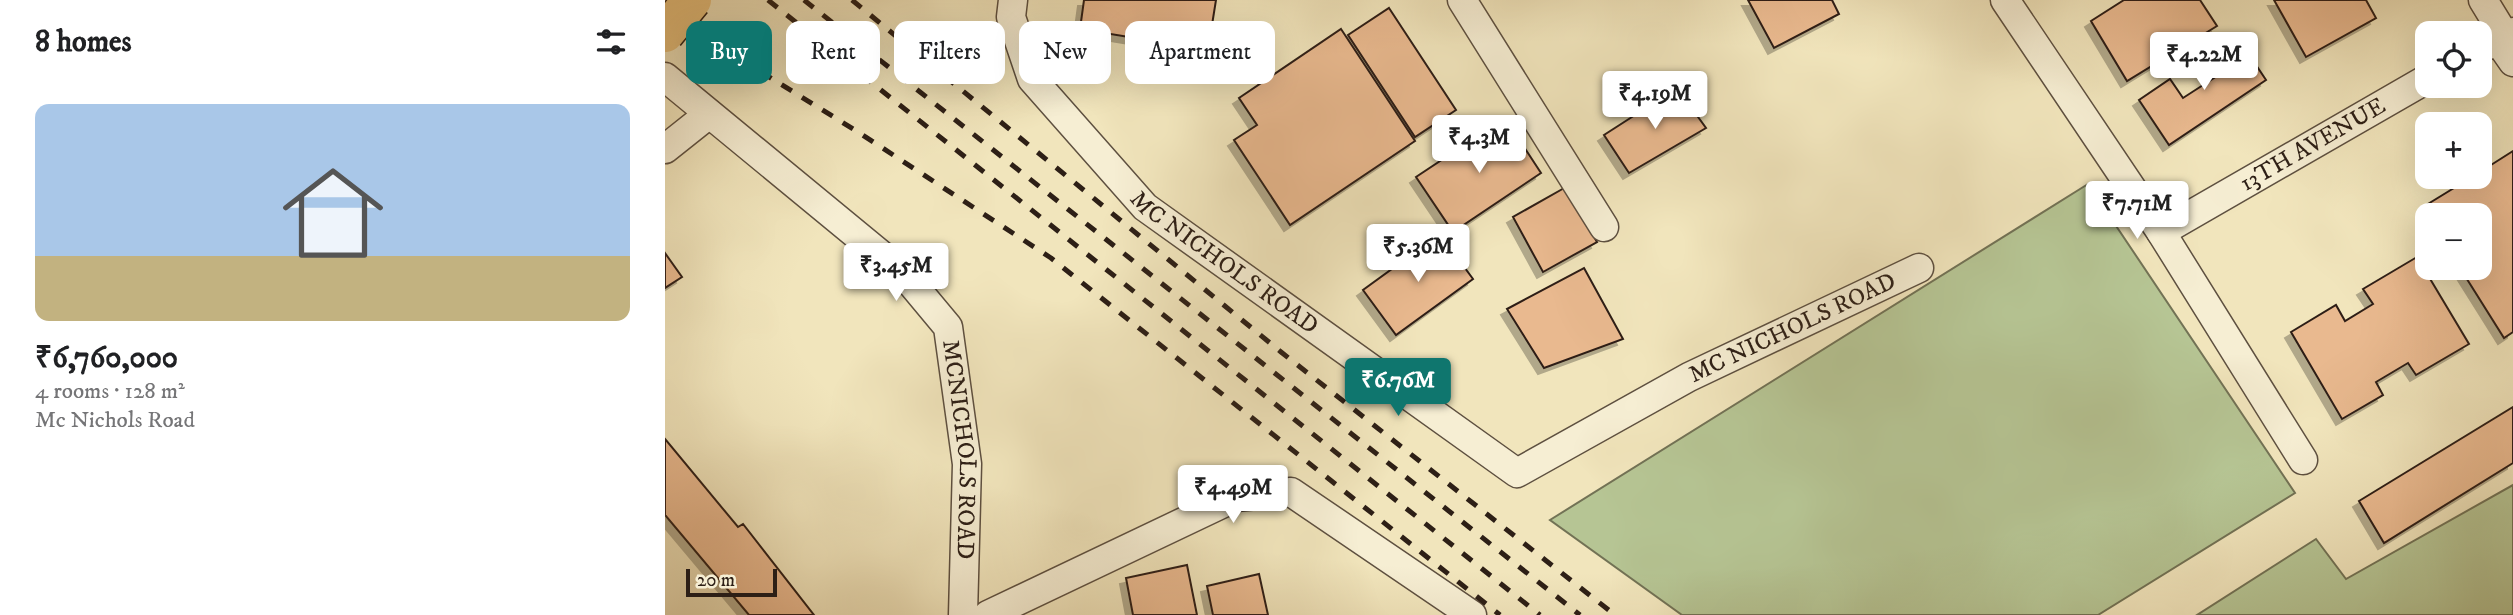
<!DOCTYPE html>
<html lang="en">
<head>
<meta charset="utf-8">
<style>
	body { margin:0; font-family:"IM FELL DW Pica",serif; background:#f2f2f2; color:#202124; height:100vh; display:flex; flex-direction:column; font-size:26px; white-space:nowrap }
	* { box-sizing:border-box; margin:0 }
	p { font-size:23px; color:#757577 }
	.icon { flex:none; width:38px; height:38px; fill:none; stroke:currentColor; stroke-width:2; stroke-linecap:round; stroke-linejoin:round }
	.map { position:relative; flex:1; overflow:hidden }
	.sheet { display:flex; flex-direction:column; background:#fff; width:665px }
	.sheet>* { flex:none }
	.banner { position:absolute; left:21px; top:21px; width:665px; height:63px; display:flex; gap:14px }
	.fabs { position:absolute; left:1750px; top:21px; display:grid; gap:14px }
	.fabs a { display:grid; place-items:center; width:77px; height:77px; border-radius:14px; background:#fff; box-shadow:0 7px 28px #0002; font-size:35px }
	.scale { position:absolute; left:21px; bottom:18px; width:91px; box-sizing:border-box; padding-left:7px; border:4px solid #2d1f16; border-top:0; font-size:19px; line-height:24px; white-space:nowrap; color:#2d1f16; -webkit-text-stroke:5px #f6eed3; paint-order:stroke }
	.price { position:absolute; translate:-50% -60px; padding:0 16px; border-radius:7px; background:#fff; color:#222; font-size:23px; line-height:46px; filter:drop-shadow(0 2px 4px #0008) }
	.price::after { content:''; position:absolute; left:50%; top:42px; width:21px; height:16px; margin-left:-10px; background:inherit; clip-path:polygon(0 0,100% 0,50% 100%) }
	.price.selected { background:#0f766e; color:#fff }
	ul { padding:0; list-style:none }
	li { display:grid; align-content:center; gap:14px; height:371px; padding:0 35px }
	li+li { border-top:2px solid #e0e0e0 }
	li span { display:grid; place-items:center; height:217px; border-radius:14px; color:#555 }
	li>.icon { margin-inline-start:auto }
	span .icon { width:126px; height:126px; fill:#fffc; stroke-width:1 }
	li b { font-size:30px }
	h2 { display:flex; justify-content:space-between; align-items:center; height:84px; padding:0 35px; font-size:30px }
	.chip { padding:0 24px; border-radius:14px; background:#fff; box-shadow:0 7px 28px #0002; font-size:24px; line-height:63px }
	.chip.selected { background:#0f766e; color:#fff }
	main { display:flex; flex:1; min-height:0 }
	.map>svg:first-child { display:block }
</style>
</head>
<body>
<main>
<section class="sheet">
<h2>8 homes<svg class="icon" aria-label="filters" viewBox="0 0 24 24"><path d="M4 7h16M4 17h16"/><circle cx="9" cy="7" r="2"/><circle cx="15" cy="17" r="2"/></svg></h2>
<ul>
<li><span style="background:linear-gradient(#a9c7e8 70%,#c2b280 0)"><svg class="icon" aria-label="home" viewBox="0 0 24 24"><path d="M3 11l9-7 9 7M6 9v11h12V9"/></svg></span><div><b>₹6,760,000</b><p>4 rooms · 128 m²</p><p>Mc Nichols Road</p></div></li>
</ul>
</section>
<div class="map">
<svg width="1848" height="615" viewBox="0 0 1848 615">
	<defs>
		<filter id="shadow"><feDropShadow dx="-6" dy="6" stdDeviation="0" flood-color="#0004"/></filter>
	</defs>
	<rect width="100%" height="100%" fill="#f1e5bc"/>
	<filter id="stains"><feTurbulence type="fractalNoise" baseFrequency=".00286" numOctaves="4"/><feColorMatrix values="0 0 0 0 .2 0 0 0 0 .09 0 0 0 0 .02 0 0 0 .5 -.17"/></filter>
	<radialGradient id="worn" r=".72"><stop offset=".6" stop-color="#630" stop-opacity="0"/><stop offset="1" stop-color="#630" stop-opacity=".3"/></radialGradient>
	<path fill="#b6c594" stroke="#727255" stroke-width="2" d="M1423,184l207,309 -197,122h-416l-132,-95z
		M1848,485v130h-316l119,-76 30,40z"/>
	<path fill="#e9b98f" stroke="#2d1f16" stroke-width="2" filter="url(#shadow)" d="M419,0h132l-8,50 -128,-21z
		M1083,0h84l7,14 -65,34z
		M1459,0h76l17,26 -90,55 -36,-60z
		M1609,0h92l10,18 -70,39z
		M724,8l67,102 -41,27 -67,-102z
		M676,29l74,112 -125,84 -56,-85 23,-15 -18,-27z
		M1571,35l30,45 -97,65 -30,-45 31,-21 13,19 34,-22 -13,-19z
		M1012,88l29,40 -77,45 -25,-38z
		M840,118l36,55 -88,59 -37,-55z
		M1848,151v181l-9,6 -44,-70h20v-53h-52l-5,-8 49,-30h8v-5z
		M901,187l31,55 -54,30 -30,-55z
		M775,234l33,45 -77,56 -33,-45z
		M0,253l17,24 -17,11z
		M1752,257l52,87 -53,31 -8,-12 -32,19 7,13 -41,24 -51,-87 45,-27 9,16 28,-17 -10,-15z
		M919,268l39,71 -79,29 -37,-59z
		M1848,407v56l-129,80 -25,-42z
		M0,439l73,88 5,-3 71,91h-65l-84,-100z
		M522,565l10,50h-64l-7,-37z
		M594,574l9,41h-55l-6,-29z"/>
	<g fill="none" stroke-linecap="round" stroke-linejoin="round">
		<defs>
			<g id="street">
				<path id="s1" d="M348,0l-2,17 21,62 113,128 372,266 172,-96 230,-109"/>
				<path d="M797,0l142,227"/>
				<path d="M1340,0l156,232 142,228"/>
				<path d="M1818,0l22,36"/>
				<path d="M1832,39l16,23"/>
				<path d="M1815,49l33,-17"/>
				<path id="s2" d="M0,77l238,196 45,54 19,137 -4,151"/>
				<path d="M0,149l44,-35"/>
				<path id="s3" d="M1496,232l266,-153"/>
				<path d="M323,615l248,-118 55,-5 181,123"/>
			</g>
		</defs>
		<use href="#street" stroke="#5e5040" stroke-width="31"/>
		<use href="#street" stroke="#f6eed3" stroke-width="28"/>
		<path stroke="#2d1f16" stroke-width="5" stroke-dasharray="12 12" stroke-linecap="butt" d="M103,0l772,615
			M139,0l776,615
			M187,0l429,352 334,263
			M35,34l158,98 193,126 449,357"/>
		<defs>
			<path id="primary-bridge" d="M0,33l27,-33"/>
		</defs>
		<use href="#primary-bridge" stroke="#2d1f16" stroke-width="41" stroke-linecap="butt"/>
		<use href="#primary-bridge" stroke="#e8c27e" stroke-width="38"/>
	</g>
	<g text-anchor="middle" dominant-baseline="central" stroke-width="6" stroke-linejoin="round" paint-order="stroke">
		<g font-size="24" fill="#2d1f16" stroke="#f6eed3">
			<text stroke="none"><textPath href="#s3" startOffset="175">13TH AVENUE</textPath></text>
			<text stroke="none"><textPath href="#s1" startOffset="350">MC NICHOLS ROAD</textPath></text>
			<text stroke="none"><textPath href="#s1" startOffset="1022">MC NICHOLS ROAD</textPath></text>
			<text stroke="none"><textPath href="#s2" startOffset="502">MCNICHOLS ROAD</textPath></text>
		</g>
	</g>
	<rect width="100%" height="100%" filter="url(#stains)"/>
	<rect width="100%" height="100%" fill="url(#worn)"/>
</svg>
<div class="fabs">
<a><svg class="icon" aria-label="locate" viewBox="0 0 24 24"><circle cx="12" cy="12" r="6"/><path d="M12 2v4M12 18v4M2 12h4M18 12h4"/></svg></a>
<a>+</a>
<a>−</a>
</div>
<div class="scale">20 m</div>
<b class="price" style="left:1539px;top:92px">₹4.22M</b>
<b class="price" style="left:990px;top:131px">₹4.19M</b>
<b class="price" style="left:814px;top:175px">₹4.3M</b>
<b class="price" style="left:1472px;top:241px">₹7.71M</b>
<b class="price" style="left:753px;top:284px">₹5.36M</b>
<b class="price" style="left:231px;top:303px">₹3.45M</b>
<b class="price selected" style="left:733px;top:418px">₹6.76M</b>
<b class="price" style="left:568px;top:525px">₹4.49M</b>
<div class="banner">
<a class="chip selected">Buy</a>
<a class="chip">Rent</a>
<a class="chip">Filters</a>
<a class="chip">New</a>
<a class="chip">Apartment</a>
</div>
</div>
</main>
</body>
</html>
